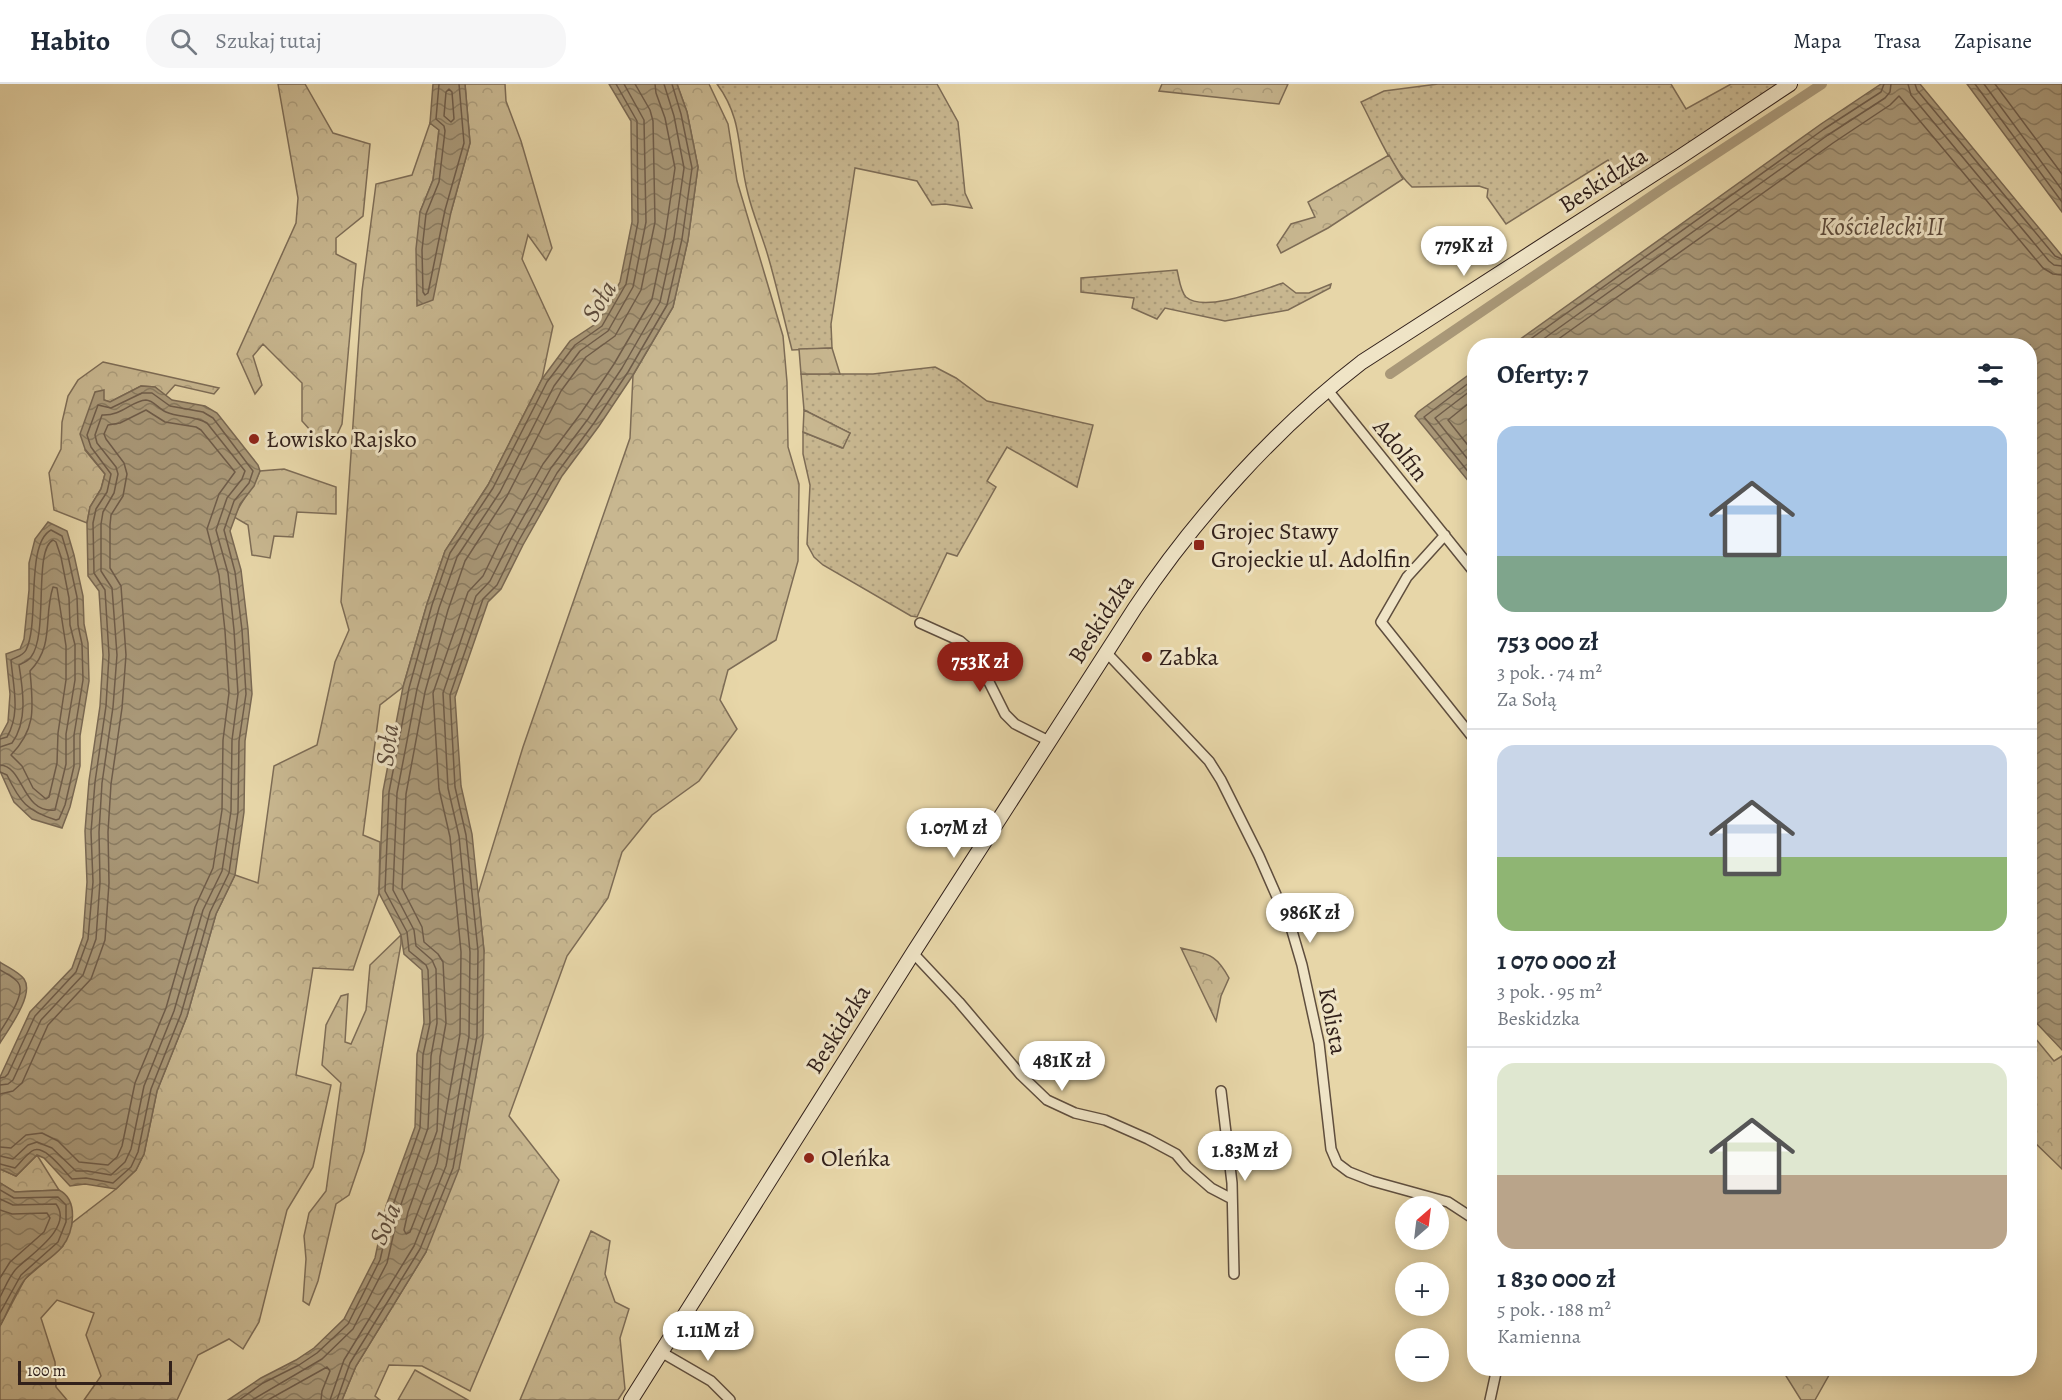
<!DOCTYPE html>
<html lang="pl">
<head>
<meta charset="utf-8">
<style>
	body { margin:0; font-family:Alegreya,serif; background:#f6f6f7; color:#1f2937; height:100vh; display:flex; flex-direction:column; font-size:22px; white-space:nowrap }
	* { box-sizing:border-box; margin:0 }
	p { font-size:20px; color:#747a83 }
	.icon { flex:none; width:33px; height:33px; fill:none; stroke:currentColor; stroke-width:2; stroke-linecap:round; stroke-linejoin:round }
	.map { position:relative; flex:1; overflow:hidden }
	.panel { position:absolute; left:1467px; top:254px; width:570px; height:1038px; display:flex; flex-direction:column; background:#fff; border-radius:24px; box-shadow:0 3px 15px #0003 }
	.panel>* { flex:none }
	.needle { width:39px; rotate:28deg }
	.buttons { position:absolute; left:1395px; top:1112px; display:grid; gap:12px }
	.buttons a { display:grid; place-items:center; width:54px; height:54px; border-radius:50%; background:#fff; box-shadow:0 3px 15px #0003; font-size:30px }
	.scale { position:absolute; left:18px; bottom:15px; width:154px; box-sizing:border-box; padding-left:6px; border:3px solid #32211b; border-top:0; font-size:16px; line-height:21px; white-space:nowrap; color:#32211b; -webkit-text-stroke:4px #efe4c6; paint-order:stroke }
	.price { position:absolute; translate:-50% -51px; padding:0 14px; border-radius:21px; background:#fff; color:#222; font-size:20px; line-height:39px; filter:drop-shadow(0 2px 3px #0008) }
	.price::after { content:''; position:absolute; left:50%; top:36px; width:18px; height:14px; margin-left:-9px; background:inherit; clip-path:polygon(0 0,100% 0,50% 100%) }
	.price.current { background:#8f2418; color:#fff }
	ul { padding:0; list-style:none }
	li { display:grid; align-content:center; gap:12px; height:318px; padding:0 30px }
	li+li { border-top:2px solid #e0e1e3 }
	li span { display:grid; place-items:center; height:186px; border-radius:18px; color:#555 }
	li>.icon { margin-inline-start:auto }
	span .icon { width:108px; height:108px; fill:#fffc; stroke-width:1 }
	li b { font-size:26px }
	h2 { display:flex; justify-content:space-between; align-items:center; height:72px; padding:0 30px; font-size:26px }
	header { display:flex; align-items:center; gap:36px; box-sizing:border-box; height:84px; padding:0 30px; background:#fff; border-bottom:2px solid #e0e1e3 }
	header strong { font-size:28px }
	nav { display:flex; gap:33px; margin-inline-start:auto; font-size:21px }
	.search { width:420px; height:54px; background:#f6f6f7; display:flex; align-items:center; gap:15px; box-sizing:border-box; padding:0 21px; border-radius:24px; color:#747a83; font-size:22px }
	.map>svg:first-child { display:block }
</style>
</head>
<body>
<header>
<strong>Habito</strong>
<div class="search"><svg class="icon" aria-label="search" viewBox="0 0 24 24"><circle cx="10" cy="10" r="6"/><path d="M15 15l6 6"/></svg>Szukaj tutaj</div>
<nav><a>Mapa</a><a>Trasa</a><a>Zapisane</a></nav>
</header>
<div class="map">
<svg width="2062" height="1316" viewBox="0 0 2062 1316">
	<defs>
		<pattern id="grass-dots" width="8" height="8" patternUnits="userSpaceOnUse" patternTransform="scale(1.5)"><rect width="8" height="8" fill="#c8b790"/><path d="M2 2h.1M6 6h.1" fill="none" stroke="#ac9d7c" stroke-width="1.8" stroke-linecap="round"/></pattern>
		<pattern id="forest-crowns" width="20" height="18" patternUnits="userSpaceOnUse" patternTransform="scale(1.5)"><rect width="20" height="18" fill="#c8b790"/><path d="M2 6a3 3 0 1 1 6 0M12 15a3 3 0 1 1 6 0" fill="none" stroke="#ac9d7c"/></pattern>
		<pattern id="water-waves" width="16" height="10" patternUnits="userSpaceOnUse" patternTransform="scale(1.5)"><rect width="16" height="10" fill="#a99878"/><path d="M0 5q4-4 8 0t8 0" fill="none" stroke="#8a7c62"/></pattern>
	</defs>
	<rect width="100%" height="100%" fill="#e7d6a8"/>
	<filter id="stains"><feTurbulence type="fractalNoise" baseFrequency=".00333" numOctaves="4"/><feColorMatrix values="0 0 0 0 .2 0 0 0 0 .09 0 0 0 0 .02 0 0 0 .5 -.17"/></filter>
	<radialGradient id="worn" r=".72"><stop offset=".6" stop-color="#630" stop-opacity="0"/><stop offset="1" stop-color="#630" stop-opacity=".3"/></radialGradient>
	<path fill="url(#grass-dots)" stroke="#7d6c56" stroke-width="1.5" d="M717,0h220l21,38 7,71 7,15 -27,-4 -13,1 -15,-24 -62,-13 -24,156 1,24 -40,2c-8,-31 -15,-63 -24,-94 -6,-21 -15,-41 -20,-62 -11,-41 -4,-74 -31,-110z
		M1438,0h233l15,25 45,-25h48l-156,103 -15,-27 -102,64 -19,-27 1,-8 -9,-3 -67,1c-23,-22 -36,-57 -51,-85l23,-11z
		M1177,186c2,7 3,21 9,27 18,16 76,-7 97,-14l13,10h13l22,-9 -1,4 -42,22 -63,11 -60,-13 -8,11 -25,-11 2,-10 -53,-6v-14z
		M935,283l21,11 31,23 106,24 -16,62 -70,-40 -20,34 9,6 -39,69 -10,-3 -30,64 -6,-1 -88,-51 -9,-8 -7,-13 3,-59 -7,-31v-22l39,16 8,-15 -46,-23 -3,-36h72z"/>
	<path fill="url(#forest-crowns)" stroke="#7d6c56" stroke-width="1.5" d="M278,0h27l28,49 37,11 -7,72 -27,22v16l20,10 -14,160 -7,15 -15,2 -18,-20v-38l-39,-39 -10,12 9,29 -7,9 -18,-40 59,-131 2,-25z
		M465,0h40l1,17 15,40 31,107 -6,12 -18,-25 -6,24 31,67 -11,53 -54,106 -43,66 -18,53 -24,83 -23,18 -17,130 17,7 -1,51 -26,77 -40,-2 -17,107 35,10 -18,82 -26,43 -28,112 -16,27 -14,-10 -31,16 -21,45h-93l17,-24 -15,-41 8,-22 -37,-13 -16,18 14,44 1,25 11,13h-67v-74l25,-47 38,-33 9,-23 44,-34 20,-19 8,-16 13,-63 30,-75 29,-102 19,-39 23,8 16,-117 43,-21 18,-83 14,-32 -8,-28 21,-311 14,-107 36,-9 18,-52 9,7 -6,50 -13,32h31l19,-69z
		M677,0h32l19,40 9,57 46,155 4,46 1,65 11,37 -1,77 -22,79 -48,30 -8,30 17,29 -38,52 -47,34 -30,37 -14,46 -41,58 -58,160 50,64 -89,211 -48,-25 -33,-1 -14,31 5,4h-38l14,-34 70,-114 58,-301 -6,-57 45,-147 107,-309 3,-63 40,-68 15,-67 10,-73 -11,-55z
		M1162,0h126l-9,20 -120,-13z
		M1389,71l14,24 -75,49 -47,25 -4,-8 14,-21 24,-7 -7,-15z
		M832,264l8,26h-39l-2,-25z
		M103,278l116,26 -5,6 -39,-9 -10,11 -10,-9 -14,-1 -31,16 -6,-2 -19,50 20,24 -4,15 -11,18 -3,16 -33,-13 -5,-37 12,-24 1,-27 6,-26 10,-16z
		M804,326l46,23 -7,15 -40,-16z
		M284,385l52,18v27l-39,-2 -4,25 -19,-1 -4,22 -18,-3 -4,-30 -14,-8c8,-18 19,-28 26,-46z
		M401,851v9l-37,207 -15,44 -13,9 -18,77 -9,24 -6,-4 3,-42 -2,-23 5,-23 17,-22 15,-108 -19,-18 4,-40 15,-29 7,-2 -3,48 6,2 15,-34 4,-45z
		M1181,864c27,7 34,4 48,30l-8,18 -5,25z
		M2030,948l24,29 8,-5v113l-32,-31 6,-11 -6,-7v-37l2,-3 -2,-3z
		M37,1071l22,35 -45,2 -14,-9v-14l16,7z
		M591,1147l19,10 -5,33 10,28 14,7 -9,29 5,51 -7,11h-98z
		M1781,1284h52l-18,32h-14z"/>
	<path fill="#c8b790" stroke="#7d6c56" stroke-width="1.5" d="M415,1286l53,30h-70z"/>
	<path fill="url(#water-waves)" stroke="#796853" stroke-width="1.5" d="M433,0h32l5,59 -19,69 -18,88 -16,6 -1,-57 4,-37 13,-32 6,-50 -9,-7z
		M609,0h68l10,28 11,55 -10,73 -15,67 -40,68 -34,51 -37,50 -39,69 -22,44 -13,13 -33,95 6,89 11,48 12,117 -1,86 -24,132 -33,83 -70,114 -14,34h-114l33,-22 35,-18 18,-12 30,-29 31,-61 11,-52 29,-79 2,-73 7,-31 -2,-53 -18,-16 -3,-19 -22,-42 4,-102 20,-104 24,-83 18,-53 43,-66 54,-106 28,-38 27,-18 23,-41 12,-60 -1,-101z
		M1881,0h39l142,172v794l-32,-34v-671h-518l309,-221z
		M1967,0h95v128z
		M1474,287v117l-59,-72 3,-4z
		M141,302l14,1 17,13 33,6 12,7 41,52 2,6 -6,15 -14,18 -10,27 11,39 7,59 4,65 -7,47 -1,71 -9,63 -19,39 -29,102 -30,75 -13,63 -8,16 -20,19 -31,-5 -15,2 -26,-28 -7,-3 -21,21 -16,-7v-92l30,-65 42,-44 11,-31 4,-55 -2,-51 4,-50 11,-75 3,-51 -4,-64 -11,-15 -1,-53 3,-16 11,-18 4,-15 -20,-25 -5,-15 15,-42 9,-2v10l6,2z
		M48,438l19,9 7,24 9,41 1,28 4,19 1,38 -9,55v30l-10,41 -8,21 -30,-9 -18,-17 -14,-31v-34l8,-15 2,-28 -4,-40 14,-5 4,-10 5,-49v-27l6,-24z
		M0,878c7,5 19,10 24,17 11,15 -16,51 -24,64z
		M0,1099l15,9 44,-2c20,10 15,42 3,57 -10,12 -25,19 -35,30 -11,12 -19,35 -27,49z"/>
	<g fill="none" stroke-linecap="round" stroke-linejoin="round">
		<path stroke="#6e5c4a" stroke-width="1.5" d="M439,0l-3,35 8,7 1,5 -6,51 -13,32 -4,36 1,42 2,3 3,-2 17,-83 19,-67 -5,-59
			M635,0l15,26 3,11 2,101 -14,68 -26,46 -29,21 -25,34 -54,105 -42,65 -17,49 -23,82 -19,102 -4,94 20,39 2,15 14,12 5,8 3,61 -6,34 -3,74 -29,81 -4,18 2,4 4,-2 27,-69 23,-129 1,-82 -11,-115 -11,-48 -6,-96 35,-101 15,-16 20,-41 40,-71 38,-51 33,-49 38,-65 13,-63 10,-68 -10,-50 -9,-25 -1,-9
			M1908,0l3,11 138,166 5,4 8,1
			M1915,0l2,6 138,166 7,3
			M1975,0l87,118
			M1984,0l78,106
			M1995,0l67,90
			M449,5l3,3 2,27 -3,3 -7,-6 2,-24z
			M1522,261l302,-216 57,-37 3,-8
			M1535,261l293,-210 57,-37 5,-6 1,-8
			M1550,261l283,-202 57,-38 9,-9 144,172 10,6 9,1
			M1474,295l-50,38 50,62
			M1474,304l-39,30 39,49
			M1474,315l-26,21 26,33
			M53,503l4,1 9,58v34l-8,53 -1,30 -8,34 -3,2 -13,-11 -11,-22 -11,-11c26,-27 22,-48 19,-84 25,-26 13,-53 23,-84z
			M0,655l7,-2c14,-24 6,-51 4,-77 5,-3 12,-4 15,-10 14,-27 -1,-106 25,-120l11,6 6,20 9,41 1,28 4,19 1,36 -9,55v31l-9,39 -6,14 -3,1c-29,-9 -36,-18 -49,-45l-7,-3
			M0,663l12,-4c16,-22 11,-53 7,-78 4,-2 9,-4 12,-8 18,-23 2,-107 22,-117l3,2 5,15 8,41 1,27 5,20v35l-9,54v30l-11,46c-33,4 -31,-44 -55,-45
			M0,886c5,3 16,8 19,14 6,11 -13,38 -19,48
			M0,994l5,-1 3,-3 27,-58 41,-44 12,-33 5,-57 -2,-50 4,-50 11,-76 3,-51 -4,-65 -11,-17 -1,-50 3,-14 11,-17 4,-18 -20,-27 -4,-12 11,-30 13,3 31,-15h10l18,13 33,6 10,6 40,53 -4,12 -15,18 -10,29 11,42 7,58 4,64 -7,47 -1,71 -9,61 -19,39 -29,102 -30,75 -13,63 -7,15 -18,16 -27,-5 -14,1c-8,-8 -28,-36 -40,-28 -7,5 -12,12 -17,17l-15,-4
			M0,1001l8,-1 5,-4 28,-60 42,-45 13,-36 4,-57 -1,-50 3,-49 11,-76 4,-52 -5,-67 -11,-17v-47l2,-12 11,-19 4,-19 -2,-7 -19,-24 -2,-8 7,-20c20,1 29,-14 44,-15 7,0 13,9 20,12 13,6 28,3 41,11l38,48 -3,8 -15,19 -11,32 12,43 6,57 4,64 -6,46 -1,71 -9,60 -19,39 -29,101 -30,75 -13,63 -6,13 -14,13 -24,-4h-11l-24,-23 -15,-6 -9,3 -15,14 -13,-3
			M0,1010l13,-3 9,-8 26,-58 43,-46 14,-39 4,-57 -1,-51 3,-48 11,-76 4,-53 -5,-69 -11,-18v-43l1,-10 12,-19 4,-22 -3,-11 -18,-24 -2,-5 4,-9 12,-2 26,-13 19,12 31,5 5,3 34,42 -16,22 -12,35 12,46 6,56 4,62 -6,47 -1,70 -9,58 -18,39 -29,101 -31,75 -13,63 -5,11 -9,8 -29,-3 -21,-21 -16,-8 -16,2 -15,13 -11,-1
			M0,1106l14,8 44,-1 8,8v17l-8,20 -37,33 -21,38
			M0,1115l13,6 43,-1c18,23 -26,51 -39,64 -8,8 -12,20 -17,29
			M0,1126l12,4 35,-1 3,5 -6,14 -34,30 -10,16
			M239,1316l24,-17 36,-18 18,-12 31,-29 32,-64 12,-52 28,-80 3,-73 7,-32 -2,-53 -2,-5 -17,-14 -2,-19 -22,-41 4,-99 20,-104 23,-83 18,-52 43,-65 54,-106 28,-37 27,-19 24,-42 12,-62 -1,-101 -21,-37
			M252,1316l70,-41 31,-30 34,-66 12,-53 29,-82 3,-72 6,-33 -1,-54 -4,-9 -16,-14 -2,-16 -21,-40 4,-97 20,-104 22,-81 18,-51 43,-65 54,-106 26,-35 28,-20 25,-44 13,-65 -2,-102 -20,-36
			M268,1316l59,-33 3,4 -8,20 -1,9
			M330,1316l14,-40 70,-114 32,-80 23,-130 1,-84 -11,-116 -11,-48 -5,-95 33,-97 14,-15 21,-42 40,-71 37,-49 34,-51 38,-66 14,-64 10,-70 -10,-52 -10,-32
			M337,1316l13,-37 70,-114 33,-81 24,-132 1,-85 -12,-116 -11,-48 -5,-92 33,-96 14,-14 21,-43 39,-69 37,-50 34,-51 39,-67 15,-66 10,-71 -11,-54 -9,-30"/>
		<path stroke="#a99878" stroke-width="10" d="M1390,290l275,-187 157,-103"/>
		<defs>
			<path id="minor" d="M1327,305l147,183
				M1445,451l-38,42 -26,45 93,117
				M920,539l40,18 15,13 30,60 10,10 34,17
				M1106,568l103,109 12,19 38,76 33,75 10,34 17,78 12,106 6,14 12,9 23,9 76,21 26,17
				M913,869l46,49 62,73 26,25 28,13 30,7 43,19 28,15 11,13 24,21 21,11
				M1221,1007l11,92 2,91
				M661,1268l50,29 19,19
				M1490,1316l7,-32"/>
			<path id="secondary" d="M631,1316l282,-447 222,-345c60,-90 141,-180 227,-246l315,-203 113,-75"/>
		</defs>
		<use href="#minor" stroke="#5f4e3e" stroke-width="12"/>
		<use href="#secondary" stroke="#32211b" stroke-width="16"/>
		<use href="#minor" stroke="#efe4c6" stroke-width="9"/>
		<use href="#secondary" stroke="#efe4c6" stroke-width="14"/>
	</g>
	<g fill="#8f2418" stroke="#efe4c6" stroke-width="2">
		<circle cx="254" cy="355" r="6"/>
		<rect x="1193" y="455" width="12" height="12" rx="3"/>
		<circle cx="1147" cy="573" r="6"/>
		<circle cx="809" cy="1074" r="6"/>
	</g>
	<g text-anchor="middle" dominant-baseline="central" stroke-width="6" stroke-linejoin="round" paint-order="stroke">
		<g font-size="24" fill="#32211b" stroke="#efe4c6">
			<text transform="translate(1603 96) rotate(-33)">Beskidzka</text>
			<text transform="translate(1401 366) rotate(51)">Adolfin</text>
			<text transform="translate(1101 535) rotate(-57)">Beskidzka</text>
			<text transform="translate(1333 937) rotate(79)">Kolista</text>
			<text transform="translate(838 945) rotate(-58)">Beskidzka</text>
		</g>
		<g font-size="24" fill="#32211b" stroke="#efe4c6" text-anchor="start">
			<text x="266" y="355">Łowisko Rajsko</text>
			<text x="1211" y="447">Grojec Stawy<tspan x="1211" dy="28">Grojeckie ul. Adolfin</tspan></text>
			<text x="1159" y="573">Zabka</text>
			<text x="821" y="1074">Oleńka</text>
		</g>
		<g font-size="26" font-style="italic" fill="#5c4b3c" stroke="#efe4c6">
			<text x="1882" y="142">Kościelecki II</text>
			<text transform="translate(599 217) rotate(-58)">Soła</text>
			<text transform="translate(387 661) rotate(-82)">Soła</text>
			<text transform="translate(385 1140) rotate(-66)">Soła</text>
		</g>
	</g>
	<rect width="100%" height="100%" filter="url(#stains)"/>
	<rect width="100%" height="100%" fill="url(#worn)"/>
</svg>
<div class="buttons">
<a><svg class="needle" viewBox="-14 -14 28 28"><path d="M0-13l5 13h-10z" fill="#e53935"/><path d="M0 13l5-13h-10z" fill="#747a83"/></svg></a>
<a>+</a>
<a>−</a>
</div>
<div class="scale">100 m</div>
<b class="price" style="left:1464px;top:193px">779K zł</b>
<b class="price current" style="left:980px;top:609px">753K zł</b>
<b class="price" style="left:954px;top:775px">1.07M zł</b>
<b class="price" style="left:1310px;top:860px">986K zł</b>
<b class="price" style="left:1062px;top:1008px">481K zł</b>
<b class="price" style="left:1245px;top:1098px">1.83M zł</b>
<b class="price" style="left:708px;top:1278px">1.11M zł</b>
<section class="panel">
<h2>Oferty: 7<svg class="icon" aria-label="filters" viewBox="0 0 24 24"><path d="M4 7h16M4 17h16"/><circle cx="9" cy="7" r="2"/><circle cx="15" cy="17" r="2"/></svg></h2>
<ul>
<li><span style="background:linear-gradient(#a9c7e8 70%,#7fa58c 0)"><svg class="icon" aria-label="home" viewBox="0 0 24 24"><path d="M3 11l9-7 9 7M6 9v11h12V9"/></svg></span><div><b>753 000 zł</b><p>3 pok. · 74 m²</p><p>Za Sołą</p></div></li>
<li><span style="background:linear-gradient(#c9d6e8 60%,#8fb573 0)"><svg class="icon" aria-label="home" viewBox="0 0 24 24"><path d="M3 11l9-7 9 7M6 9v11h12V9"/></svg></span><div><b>1 070 000 zł</b><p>3 pok. · 95 m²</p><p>Beskidzka</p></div></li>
<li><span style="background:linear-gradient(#dfe7d0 60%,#b9a48a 0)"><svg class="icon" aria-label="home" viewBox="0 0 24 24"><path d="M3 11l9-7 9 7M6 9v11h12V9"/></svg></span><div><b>1 830 000 zł</b><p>5 pok. · 188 m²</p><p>Kamienna</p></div></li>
</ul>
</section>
</div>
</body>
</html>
